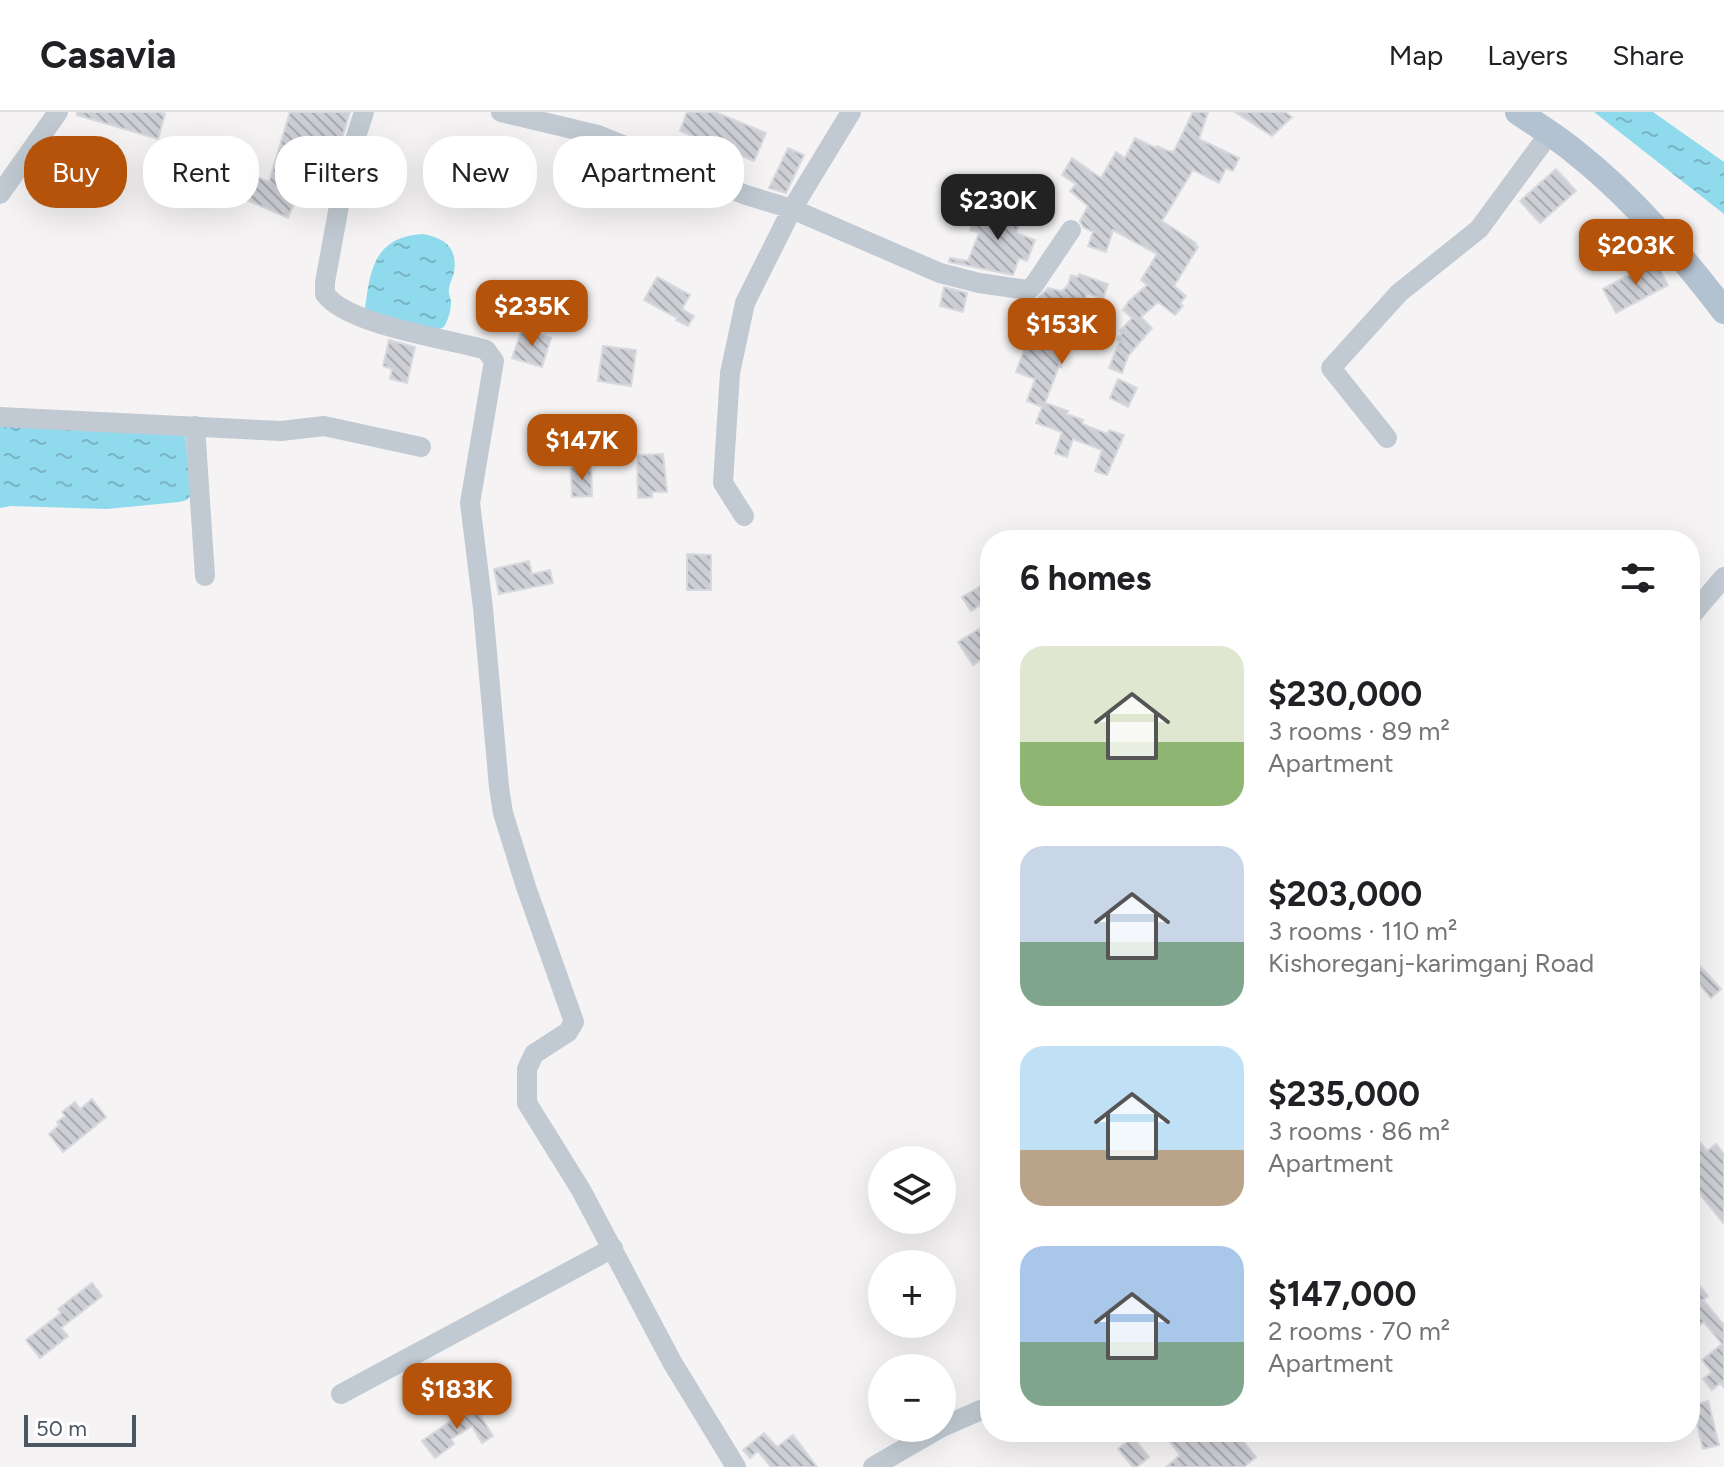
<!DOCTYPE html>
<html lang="en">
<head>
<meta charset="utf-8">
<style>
	body { margin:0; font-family:Figtree,sans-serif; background:#f2f2f2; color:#202124; height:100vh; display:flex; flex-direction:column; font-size:30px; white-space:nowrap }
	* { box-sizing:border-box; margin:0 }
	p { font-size:26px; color:#757577 }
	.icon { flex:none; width:44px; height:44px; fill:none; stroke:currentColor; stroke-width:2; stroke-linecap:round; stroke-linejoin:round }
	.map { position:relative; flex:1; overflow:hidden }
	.drawer { position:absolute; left:980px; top:418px; width:720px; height:912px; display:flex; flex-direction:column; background:#fff; border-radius:32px; box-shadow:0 8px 32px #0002 }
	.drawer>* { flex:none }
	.banner { position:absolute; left:24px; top:24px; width:760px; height:72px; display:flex; gap:16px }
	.buttons { position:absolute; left:868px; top:1034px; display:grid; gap:16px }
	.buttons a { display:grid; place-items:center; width:88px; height:88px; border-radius:50%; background:#fff; box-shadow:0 8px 32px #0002; font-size:40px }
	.scale { position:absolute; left:24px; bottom:20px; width:112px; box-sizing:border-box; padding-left:8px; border:4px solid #4a5661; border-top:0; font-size:22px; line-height:28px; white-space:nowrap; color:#4a5661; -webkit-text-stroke:6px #fff; paint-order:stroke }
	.price { position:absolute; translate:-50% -68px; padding:0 18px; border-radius:16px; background:#b45309; color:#fff; font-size:26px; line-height:52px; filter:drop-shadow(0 2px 4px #0008) }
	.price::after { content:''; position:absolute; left:50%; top:48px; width:24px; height:18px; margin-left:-12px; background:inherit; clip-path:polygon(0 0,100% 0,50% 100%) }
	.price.selected { background:#222; color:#fff }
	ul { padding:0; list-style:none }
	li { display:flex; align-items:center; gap:24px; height:200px; padding:0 40px }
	li span { display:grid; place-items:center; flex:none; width:224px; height:160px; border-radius:24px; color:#555 }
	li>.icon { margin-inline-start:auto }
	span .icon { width:96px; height:96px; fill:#fffc; stroke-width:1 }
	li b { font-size:34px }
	h2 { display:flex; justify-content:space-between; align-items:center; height:96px; padding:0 40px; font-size:34px }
	.pill { padding:0 28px; border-radius:32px; background:#fff; box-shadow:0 8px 32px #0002; font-size:28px; line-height:72px }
	.pill.selected { background:#b45309; color:#fff }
	header { display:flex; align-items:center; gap:48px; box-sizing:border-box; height:112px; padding:0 40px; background:#fff; border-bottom:2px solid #e0e0e0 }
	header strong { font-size:38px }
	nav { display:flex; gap:44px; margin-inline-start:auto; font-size:28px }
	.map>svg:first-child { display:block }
</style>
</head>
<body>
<header>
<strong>Casavia</strong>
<nav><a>Map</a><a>Layers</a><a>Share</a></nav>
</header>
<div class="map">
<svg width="1724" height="1355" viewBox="0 0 1724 1355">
	<defs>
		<pattern id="water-ripples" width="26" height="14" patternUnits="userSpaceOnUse" patternTransform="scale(2)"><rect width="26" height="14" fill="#90daee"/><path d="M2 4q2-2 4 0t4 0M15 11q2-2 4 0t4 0" fill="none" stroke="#78b4c4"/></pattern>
		<pattern id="building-back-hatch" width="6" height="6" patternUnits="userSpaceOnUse" patternTransform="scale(2)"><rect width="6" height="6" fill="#cdcfd5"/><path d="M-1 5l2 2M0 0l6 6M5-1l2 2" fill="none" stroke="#a8abb0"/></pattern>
	</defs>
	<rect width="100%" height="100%" fill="#f5f3f3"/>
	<path fill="url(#water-ripples)" d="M1594,0h59l71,50v52z
		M423,122c22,4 35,14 31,38 -1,6 -5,12 -5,18 -1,4 2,8 2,12 0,9 -3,18 -7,25l-9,4 -70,-22c5,-41 10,-72 58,-75z
		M0,309l185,12 6,62 -4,5 -8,2 -72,7 -96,-3 -11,2z"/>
	<path fill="url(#building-back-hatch)" stroke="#d7d9de" stroke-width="2" d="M77,0h81l7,2 -7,25 -81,-24z
		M290,0h60l-16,52 -5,26 -26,-8 -15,36 -62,-27 10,-23 33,14z
		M687,0h28l51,21 -12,28 -74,-30z
		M1193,0h15l-9,27 40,19 -6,13 -7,-3 -7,15 -26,-13 -31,51 34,22 -1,2 3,2 -24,39 12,10 -6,7 3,3 -8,9 -17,-13 -17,15 11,11 -24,28 -6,17 -13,-5 10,-26 -2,-3 5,-6 -2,-2 12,-13 -9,-8 6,-9 18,-16 -6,-5 16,-26 -44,-24 -7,22 -18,-6 5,-14 -10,-5 -3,-6 8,-15 -18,-15 6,-7 -14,-9 10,-17 29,20 15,-26 9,6 10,-20 21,10 1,-2 14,6 3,-1z
		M1235,0h50l7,5 -20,19z
		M788,36l16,7 -18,38 -17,-5z
		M1556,57l20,22 -36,32 -20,-22z
		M998,92l26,8 -8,21 19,7 -8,21 -8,-3 -6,17 -64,-13 1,-4 18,3 11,-28 -9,-3 7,-20 16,6z
		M1655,149l13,24 -52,28 -13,-24z
		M1079,162l29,10 -5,15 -16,-6 -3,9 -7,-2 -16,67 -2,-1 -14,37 23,8 -2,3 17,6 -1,4 26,10 1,-4 15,5 -17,40 -12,-4 7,-21 -29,-11 -6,18 -12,-4 7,-21 -26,-9 6,-16 -15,-6 8,-22 -19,-7 15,-41 -4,-1 6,-27 15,-15 14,3 6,-6 3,-10 7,2z
		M657,165l33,18 -8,14 12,7 -6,10 -12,-6 3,-5 -2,3 -33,-18z
		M944,175l23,6 -4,19 -23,-6z
		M522,217l29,9 -9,29 -30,-9z
		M389,228l26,7 -8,36 -17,-4 2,-10 -9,-3z
		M603,234l33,4 -5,36 -33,-5z
		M1118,267l19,9 -9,19 -18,-9z
		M663,342l4,38h-15v5l-14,1 -1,-43z
		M591,354l1,30 -20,1 -1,-30z
		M687,442l24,1v35h-24z
		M529,449l3,13 18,-4 3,13 -54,11 -5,-25z
		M986,471l4,7v9l-19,12 -9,-14z
		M979,517l11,17v8l-17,11 -15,-23z
		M1690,843l31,34 -10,9 -21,-25z
		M92,987l14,18 -43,35 -14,-18 10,-9 -2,-3 8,-6 -3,-4 13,-10 5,7z
		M1690,1018l17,21 9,-7 8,10v70l-34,-42z
		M92,1171l10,13 -41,32 7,8 -28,22 -14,-18 35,-27 -3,-4z
		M1690,1171l5,7 5,-4 8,10 -5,4 21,25v62l-4,-4 -8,7 -9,-11 9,-7 -10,-12 20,-16 -18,-22 -14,11z
		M1708,1289l11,44 -16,4 -6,-25 -4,1 -3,-19z
		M474,1293l19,31 -11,7 -10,-17 -21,13 3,5 -19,14 -13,-17z
		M1162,1320h74l20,25 -12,10h-78l14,-12z
		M764,1321l13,14 16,-12 24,32h-46l-13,-16 -8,7 -7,-8z
		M1133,1325l16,20 -12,10h-4l-15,-18z"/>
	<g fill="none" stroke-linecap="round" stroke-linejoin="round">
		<path stroke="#c1cad2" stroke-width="20" d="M364,0l-18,56 -21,114v12c22,31 124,45 161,56l8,11 -24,142 13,105 16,179 4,26 23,74 48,135 -6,10 -34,22 -7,15v34l54,87 91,172 64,105
			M501,0l97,23 148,60 46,14 148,64 39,10 49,7 6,-5 37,-55
			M0,82l58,-82
			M0,305l281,14 43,-5 97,21
			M195,314l10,150
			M1387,326l-56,-70 68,-75 80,-64 70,-95
			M744,404l-21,-33 7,-110 15,-70 47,-94 59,-97
			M1690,505l34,-40
			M341,1282l272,-146
			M942,1315l48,-21
			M873,1355l67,-39"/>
		<path stroke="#b3c2d1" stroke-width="26" d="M1518,0c19,13 39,25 57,40 57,45 105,101 149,159"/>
	</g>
</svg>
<div class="buttons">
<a><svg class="icon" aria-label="layers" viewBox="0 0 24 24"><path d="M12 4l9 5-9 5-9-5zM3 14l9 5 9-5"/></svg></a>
<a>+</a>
<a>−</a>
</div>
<div class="scale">50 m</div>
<b class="price selected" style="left:998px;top:130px">$230K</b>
<b class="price" style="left:1636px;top:175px">$203K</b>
<b class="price" style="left:532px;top:236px">$235K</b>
<b class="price" style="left:1062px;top:254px">$153K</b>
<b class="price" style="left:582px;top:370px">$147K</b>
<b class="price" style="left:457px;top:1319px">$183K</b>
<div class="banner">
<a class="pill selected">Buy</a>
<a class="pill">Rent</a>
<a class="pill">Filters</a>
<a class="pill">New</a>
<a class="pill">Apartment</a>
</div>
<section class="drawer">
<h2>6 homes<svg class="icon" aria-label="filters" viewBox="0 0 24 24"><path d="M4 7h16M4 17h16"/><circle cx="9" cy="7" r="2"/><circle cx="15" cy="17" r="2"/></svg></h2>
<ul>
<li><span style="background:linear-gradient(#dfe7d0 60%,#8fb573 0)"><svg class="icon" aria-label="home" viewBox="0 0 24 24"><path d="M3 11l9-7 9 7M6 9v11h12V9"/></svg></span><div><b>$230,000</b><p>3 rooms · 89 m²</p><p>Apartment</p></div></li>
<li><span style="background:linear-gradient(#c9d6e8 60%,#7fa58c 0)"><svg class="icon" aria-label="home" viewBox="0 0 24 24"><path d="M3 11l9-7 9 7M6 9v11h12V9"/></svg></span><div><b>$203,000</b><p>3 rooms · 110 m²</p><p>Kishoreganj-karimganj Road</p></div></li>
<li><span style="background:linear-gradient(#bfe0f5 65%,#b9a48a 0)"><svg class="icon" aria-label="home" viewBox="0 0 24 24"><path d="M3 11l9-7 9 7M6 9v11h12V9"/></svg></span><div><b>$235,000</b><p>3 rooms · 86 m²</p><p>Apartment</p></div></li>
<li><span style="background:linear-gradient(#a9c7e8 60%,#7fa58c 0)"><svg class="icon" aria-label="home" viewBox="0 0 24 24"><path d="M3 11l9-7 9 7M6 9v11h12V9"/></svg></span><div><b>$147,000</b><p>2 rooms · 70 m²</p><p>Apartment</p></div></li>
</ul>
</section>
</div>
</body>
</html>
